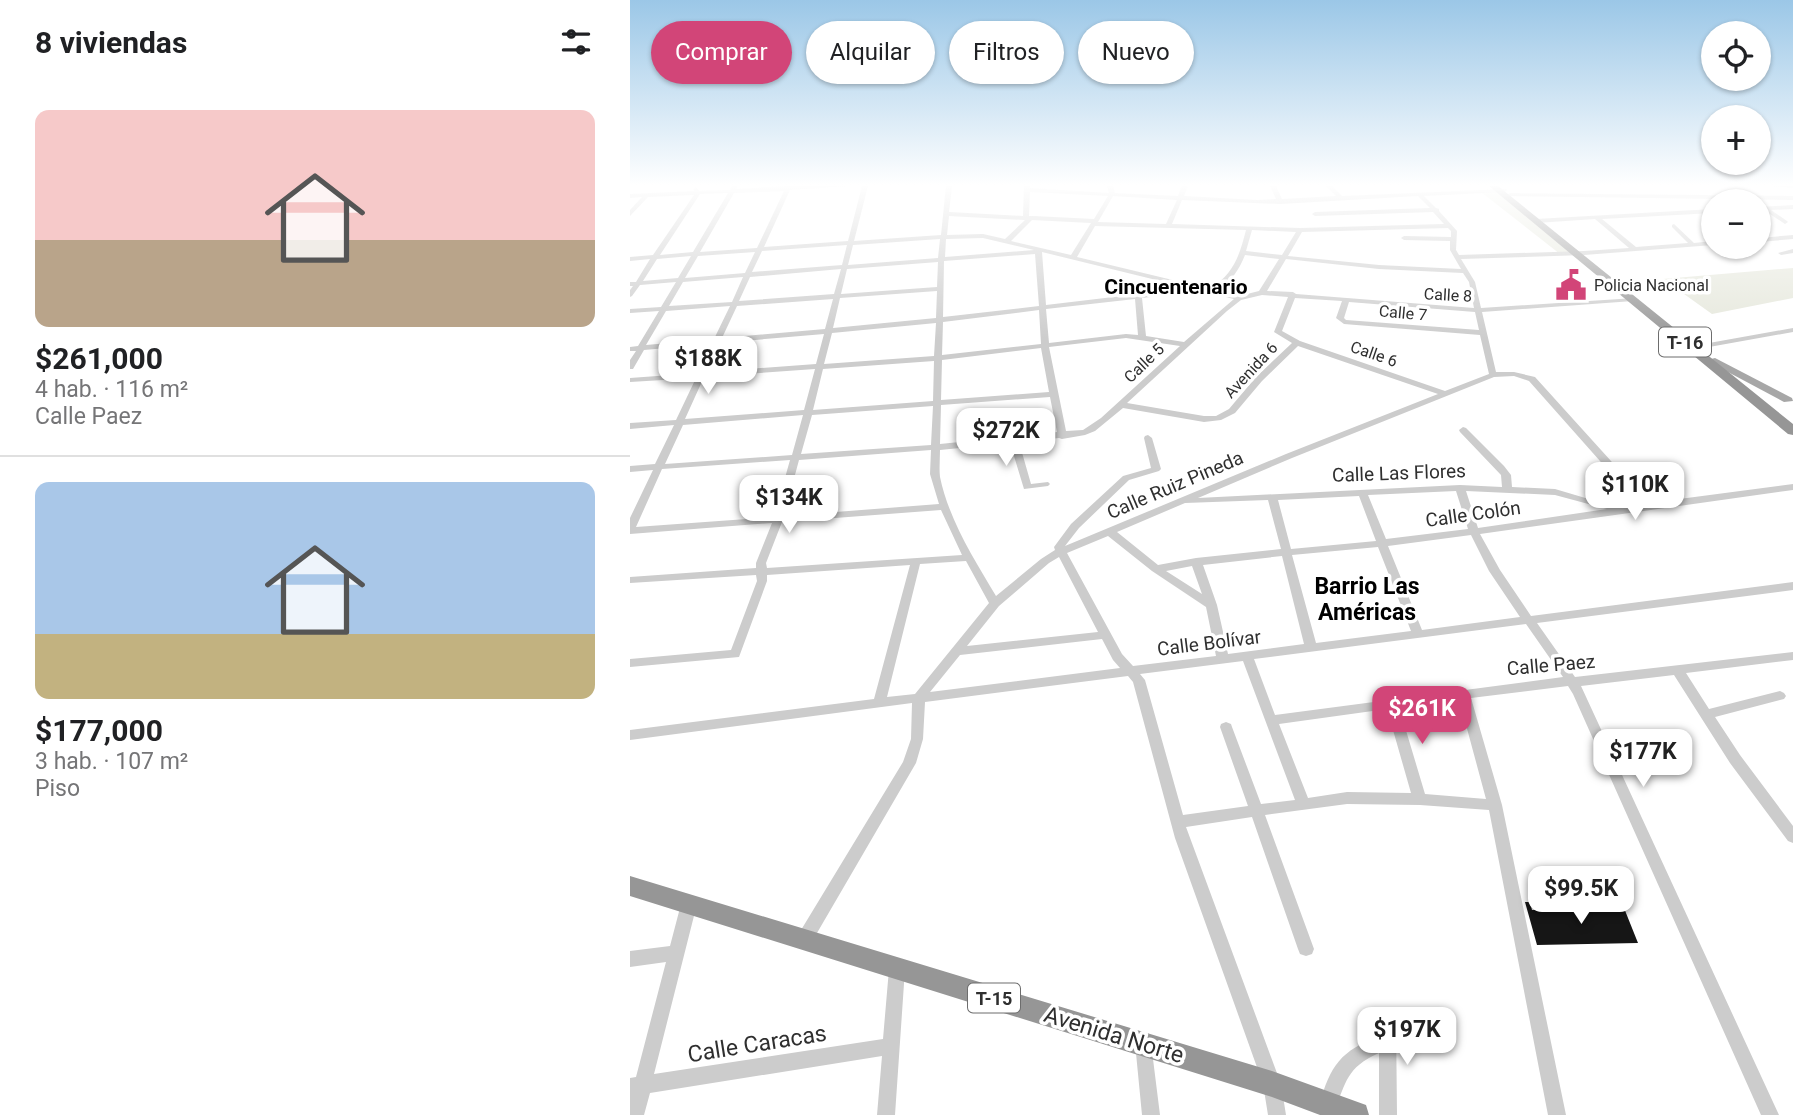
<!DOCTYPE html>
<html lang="es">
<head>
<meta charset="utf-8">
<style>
	body { margin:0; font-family:Roboto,sans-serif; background:#f6f6f6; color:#202124; height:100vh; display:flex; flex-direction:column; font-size:26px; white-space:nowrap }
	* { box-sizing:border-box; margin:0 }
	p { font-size:23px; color:#757577 }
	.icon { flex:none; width:38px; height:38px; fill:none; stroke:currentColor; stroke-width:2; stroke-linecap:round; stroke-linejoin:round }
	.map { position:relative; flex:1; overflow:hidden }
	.drawer { display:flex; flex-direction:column; background:#fff; width:630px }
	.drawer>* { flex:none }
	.hud { position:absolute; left:21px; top:21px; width:665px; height:63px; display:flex; gap:14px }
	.controls { position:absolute; left:1071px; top:21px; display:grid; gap:14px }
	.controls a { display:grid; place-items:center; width:70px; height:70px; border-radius:50%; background:#fff; box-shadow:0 2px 5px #0004; font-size:35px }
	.price { position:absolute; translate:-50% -60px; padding:0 16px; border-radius:14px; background:#fff; color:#222; font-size:23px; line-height:46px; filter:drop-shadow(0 2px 4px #0008) }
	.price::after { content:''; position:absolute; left:50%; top:42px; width:21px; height:16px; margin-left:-10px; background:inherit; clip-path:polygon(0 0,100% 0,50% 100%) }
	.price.on { background:#d24578; color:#fff }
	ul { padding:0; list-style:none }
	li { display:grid; align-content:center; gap:14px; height:371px; padding:0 35px }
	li+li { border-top:2px solid #e0e0e0 }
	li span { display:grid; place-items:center; height:217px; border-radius:14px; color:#555 }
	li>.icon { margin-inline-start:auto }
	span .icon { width:126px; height:126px; fill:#fffc; stroke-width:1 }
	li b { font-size:30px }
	h2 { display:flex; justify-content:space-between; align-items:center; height:84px; padding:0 35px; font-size:30px }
	.chip { padding:0 24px; border-radius:32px; background:#fff; box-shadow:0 2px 5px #0004; font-size:24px; line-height:63px }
	.chip.on { background:#d24578; color:#fff }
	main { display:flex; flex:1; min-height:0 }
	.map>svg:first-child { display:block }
</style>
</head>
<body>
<main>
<section class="drawer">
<h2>8 viviendas<svg class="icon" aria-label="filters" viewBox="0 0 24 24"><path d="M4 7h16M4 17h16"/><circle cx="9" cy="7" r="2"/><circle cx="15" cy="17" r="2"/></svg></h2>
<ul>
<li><span style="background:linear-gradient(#f6c9c9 60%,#b9a48a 0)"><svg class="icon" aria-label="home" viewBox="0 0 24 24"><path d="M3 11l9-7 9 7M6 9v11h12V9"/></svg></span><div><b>$261,000</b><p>4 hab. · 116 m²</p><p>Calle Paez</p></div></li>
<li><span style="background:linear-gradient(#a9c7e8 70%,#c2b280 0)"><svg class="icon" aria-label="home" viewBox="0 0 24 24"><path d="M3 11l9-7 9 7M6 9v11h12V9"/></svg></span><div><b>$177,000</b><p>3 hab. · 107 m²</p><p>Piso</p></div></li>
</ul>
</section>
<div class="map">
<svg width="1163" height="1115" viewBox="0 0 1163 1115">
	<rect width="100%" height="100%" fill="#fff"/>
	<path fill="#e5e7db" d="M868,191l78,63h-16l-79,-62z
		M1163,268v30l-81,16 -49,-35z"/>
	<path fill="#161616" d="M895,902h5l2,8 92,-2 14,35 -101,2z"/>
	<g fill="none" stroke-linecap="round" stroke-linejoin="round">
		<path fill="#ccc" fill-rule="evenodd" d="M102,186h6l-2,3 50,-3h63l-59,4 -26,57 84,-6 14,-55h6l-14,55 87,-6 5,-49h6l-3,26 74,4 1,-30h6v2l79,5 -2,-7h6l2,7 63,3 4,-10h6l-4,10 73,4 19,-1 -6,-13h6l6,13 54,-3 -10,-10h6l10,10 164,-7 1,1 -3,2 -80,4 12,12 3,1v2l18,20 -1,19 3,5 125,-4 45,-3 -34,-29 -59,4 -3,-2 3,-2 177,-10v4l-111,6 34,28 52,-4 -16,-16v-2l2,-1 20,19 19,-2v4l-129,10 -123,4 14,23 6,26 154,-10v2l-2,1 -151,11 14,60h18l21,5 114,126 144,-19v6l-313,44 20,36 31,46 262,-34v8l-256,33 38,54 218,-25v8l-107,13 23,36 71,-18 4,2 2,3 -2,3 -69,18 25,38 53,71v17l-5,-2 -58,-78 -56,-88 -93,11 198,429h-18l-188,-421 -5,-8 -97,12 31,107 64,310h-18l-59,-305 -69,-5 -73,-1 -82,11 49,134 -2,5 -6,2 -6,-2 -2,-5 -46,-132 -66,10 95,257 5,31h-18l-5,-31 -88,-246 -42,-156 -5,-6 -203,26 -2,37 -7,24 -106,182 -6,2 -6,-2 -2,-5 2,-5 105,-173 8,-23 1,-36 -282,37v-10l244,-31 36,-134 -143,10v6l-28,76 -109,10v-8l101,-9 26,-69 -1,-6 -126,8v-6l126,-9v-5l16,-40 -142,11v-16l23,-48 -23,2v-6l25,-2 19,-39 -44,4v-6l46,-3 20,-42 -66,4v-4l68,-5 14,-29 -68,6 -11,19h-3v-9l6,-9h-6v-4l8,-1 21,-35 -29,2v-4l31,-2 15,-25 -36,3 -8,11 -2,1v-7l3,-4h-3v-4h6l14,-23 -20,2v-4l23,-2 41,-60 -46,2 -18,19v-6l12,-13 -12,1v-4l64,-3 -1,-2 3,-2 3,4 31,-1zM154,191l-27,57 -57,4 34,-59zM400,192l78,4 -14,23 -60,-3h-5zM98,193l-35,59 -33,3 40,-61zM483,196l64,4 -11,24 -68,-2zM788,196l12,12 -115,4 -3,2 3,2 118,-4 11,12 -144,4 -128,-4 10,-24 98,4zM319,216l76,4 -20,19 -22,-5 -36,1zM402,220l59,3 -20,32 -60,-14zM465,226l151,4c-7,27 -12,43 -36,59l-133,-32zM818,228l3,3v6l-47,-1 -3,2 3,2 46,1v9l11,19 -82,-4 -91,-9 14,-24zM622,230l44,2 -14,23 -36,-4zM353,238l51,12 -89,7 1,-18zM310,239l-2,19 -90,7 5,-20zM217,245l-5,20 -90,7 10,-21zM125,252l-10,21 -60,5 13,-22zM412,252l147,36 -143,17zM405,254l4,52 -96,11 1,-56zM615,255l34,4 -20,32 -20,5 -22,-5c14,-9 22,-21 28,-36zM61,256l-13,22 -35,3 14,-22zM656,259l93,10 84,4 6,9 5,26 -178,-14 -3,-2 -26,-1zM308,262l-1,25 -96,7 6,-25zM211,269l-7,25 -95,7 11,-24zM113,277l-11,25 -63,4 14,-24zM307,291l-1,27 -103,10 7,-30zM570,291l34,8 -50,43 -38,-6 -4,-38zM632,295l26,2 -14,35 18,11 -36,34 -27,32 -13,7h-12l-77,-13 100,-92 14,-11zM665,298l47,3 -6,17 8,6 136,11 9,39 -44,17 -145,-50 -18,-10zM203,299l-8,30 -103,9 15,-32zM505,299l3,36 -12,-1 -77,9 -3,-34zM719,302l126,10 4,18 -133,-10 -2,-2zM100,306l-16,33 -68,6 20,-34zM409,310l2,34 -99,11 1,-33zM306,323l-2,33 -110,8 8,-31zM194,334l-8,30 -109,8 13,-29zM496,338l54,8 -79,72 -18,12 -17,1 -17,-84zM668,346l140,48 -152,60 -221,92 14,-18 50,-48 30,-9 2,-2 -9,-31 -4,-3 -3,1 -1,2 7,30 -28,8 -52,48 -17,23 1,3 -14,9 -45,37c-22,-37 -47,-76 -56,-119 -1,-9 0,-18 0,-27l70,-7 14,46 24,-3 2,-2 -2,-2 -17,2 -12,-42 40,-4 3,1 23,-4 10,-4 28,-23 81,14 17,-2 14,-7 27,-32zM411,348l8,44 -108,8 1,-40zM304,361l-1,40 -120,9 10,-41zM185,369l-11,41 -119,9 19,-42zM884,376l15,5 110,124 -20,3 -64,-19 -43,-2 -1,-12 -7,-9 -38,-38 -3,-1 -4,3 1,2 41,43 1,12 -42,-2 -262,13 94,-40 202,-81zM420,397l7,35 -117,12 1,-39zM303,406l-2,39 -130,9 11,-39zM173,415l-11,40 -127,9 18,-39zM301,450l-1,24 9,30 -155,12 15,-56zM160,460l-16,57 -138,10 26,-58zM826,491l12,38 -82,10 -18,-44zM836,491l89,4 52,14 -129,19zM729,496l17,45 -85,8 -13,-49zM638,500l13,49 -85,9 -38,7 -41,-33 68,-29zM311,510l21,45 -195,13 -1,-5 16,-41zM841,535l18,36 31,46 -98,13 -34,-84zM478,536l44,35 54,36 10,49 -83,10 -11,-12 -55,-101zM748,547l33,84 -95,12 -24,-88zM652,556l22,88 -76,10 -11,-49 -14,-40zM429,557l39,75 -131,14 32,-40 50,-43zM336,561l23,42 -74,91 -28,3 33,-133zM562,566l10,28 -36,-23zM896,624l37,53 -288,38 -21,-56zM472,639l11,21 7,8 -190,24 30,-37zM613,661l52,139 -34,4 -29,-77 -1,-3 -5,-2 -5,2 -1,3 28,79 -65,9 -38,-135 -5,-6zM829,699l27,100 -61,-5 -26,-87zM757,709l24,84 -64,-1 -39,6 -29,-74z
			M1142,186h21v2z
			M880,193l283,3v4l-285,-4 -1,-1z
			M1163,205v4l-22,1 16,11 1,1 -3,2 -21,-14 -5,1v-4z
			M1163,235v4l-34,3v-4z
			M1163,249v4l-12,2 -3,-2z
			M1163,328v4l-95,17 -4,-2 4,-2z
			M59,897l5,2 3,5 -43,170 229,-35 6,-70 2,-5 6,-3 6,3 2,5 -10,146h-18l5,-59 -232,37 -6,22h-14v-37l6,-1 30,-115 -36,5v-16l40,-5 11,-42 3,-5z
			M758,1011l6,2 2,6 1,96h-18v-62c-33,15 -32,28 -45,58l-6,3 -6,-3 -3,-6c12,-40 21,-54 61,-69v-17l2,-6z
			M513,1035l6,2 2,6 9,72h-18l-7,-72 2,-6z"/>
		<path fill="#a7a7a7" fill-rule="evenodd" d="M1085,358l77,40 1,3 -9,1 -73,-39v-4z"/>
		<path fill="#969696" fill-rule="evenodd" d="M859,186h9l295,238v11l-5,-1z
			M0,876l642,195 94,34 3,10h-49l-48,-18 -642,-201z"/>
	</g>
	<linearGradient id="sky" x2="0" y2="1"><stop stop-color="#9bc7e7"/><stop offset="0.54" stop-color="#fff"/><stop offset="1" stop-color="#fff" stop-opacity="0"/></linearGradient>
	<rect width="1163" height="342" fill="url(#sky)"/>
	<defs>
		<symbol id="civic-bare" viewBox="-9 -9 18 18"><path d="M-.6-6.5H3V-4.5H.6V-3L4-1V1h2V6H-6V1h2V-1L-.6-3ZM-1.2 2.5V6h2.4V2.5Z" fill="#d24578" stroke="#fff" stroke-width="2.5" paint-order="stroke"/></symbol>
	</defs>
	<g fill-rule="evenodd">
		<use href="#civic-bare" x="919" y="263" width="44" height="44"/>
	</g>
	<g text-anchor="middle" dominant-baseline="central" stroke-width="7" stroke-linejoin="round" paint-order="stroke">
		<g font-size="16" fill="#2f2f2f" stroke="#fff" text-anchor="start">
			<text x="964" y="285">Policia Nacional</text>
		</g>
		<g font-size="16" fill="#2f2f2f" stroke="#fff">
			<text transform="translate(818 295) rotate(3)">Calle 8</text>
			<text transform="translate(773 313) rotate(5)">Calle 7</text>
			<text transform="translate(744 354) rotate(19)">Calle 6</text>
			<text transform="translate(514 363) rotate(-44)">Calle 5</text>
			<text transform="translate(621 370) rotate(-47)">Avenida 6</text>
		</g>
		<g fill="#fff" stroke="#6d6d6d" stroke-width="2">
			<rect x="1029" y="327.5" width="52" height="29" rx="5"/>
			<rect x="338" y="983.5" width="52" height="29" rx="5"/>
		</g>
		<g font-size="18" font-weight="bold" fill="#2f2f2f">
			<text x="1055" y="342">T-16</text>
			<text x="364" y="998">T-15</text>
		</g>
		<g font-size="19" fill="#2f2f2f" stroke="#fff">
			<text transform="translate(769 473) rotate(-2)">Calle Las Flores</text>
			<text transform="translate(545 485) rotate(-23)">Calle Ruiz Pineda</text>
			<text transform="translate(843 514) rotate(-8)">Calle Colón</text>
			<text transform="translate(579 643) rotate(-7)">Calle Bolívar</text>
			<text transform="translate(921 665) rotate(-5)">Calle Paez</text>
		</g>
		<g font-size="21" font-weight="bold" fill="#000" stroke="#fff">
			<text x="546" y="287">Cincuentenario</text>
		</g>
		<g font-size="23" font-weight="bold" fill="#000" stroke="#fff">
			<text x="737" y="586">Barrio Las<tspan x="737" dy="26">Américas</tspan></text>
		</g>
		<g font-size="23" fill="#2f2f2f" stroke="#fff">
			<text transform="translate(484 1035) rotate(17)">Avenida Norte</text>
			<text transform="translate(127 1044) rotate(-9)">Calle Caracas</text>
		</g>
	</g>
</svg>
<div class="controls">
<a><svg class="icon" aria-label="locate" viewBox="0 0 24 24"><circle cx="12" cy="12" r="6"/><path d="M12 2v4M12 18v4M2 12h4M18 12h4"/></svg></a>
<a>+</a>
<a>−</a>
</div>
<b class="price" style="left:78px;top:396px">$188K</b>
<b class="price" style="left:376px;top:468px">$272K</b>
<b class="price" style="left:1005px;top:522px">$110K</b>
<b class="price" style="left:159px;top:535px">$134K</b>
<b class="price on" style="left:792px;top:746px">$261K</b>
<b class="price" style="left:1013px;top:789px">$177K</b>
<b class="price" style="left:951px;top:926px">$99.5K</b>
<b class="price" style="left:777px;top:1067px">$197K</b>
<div class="hud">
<a class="chip on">Comprar</a>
<a class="chip">Alquilar</a>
<a class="chip">Filtros</a>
<a class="chip">Nuevo</a>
</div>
</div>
</main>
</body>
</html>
